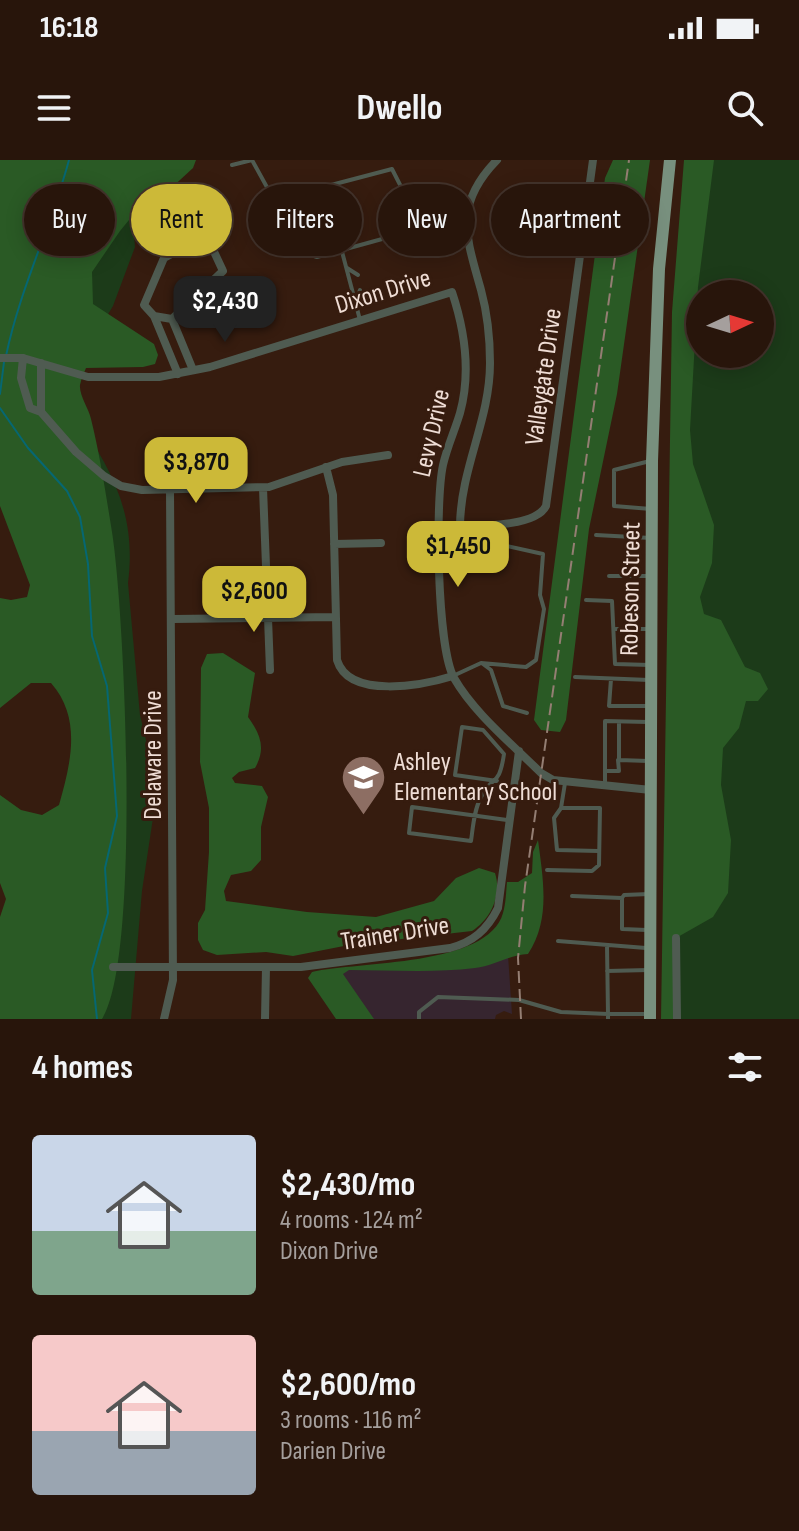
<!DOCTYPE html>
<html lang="en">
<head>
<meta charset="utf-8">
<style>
	body { margin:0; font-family:"Sofia Sans Condensed",sans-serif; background:#301e14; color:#f1f3f6; height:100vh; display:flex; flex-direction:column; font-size:30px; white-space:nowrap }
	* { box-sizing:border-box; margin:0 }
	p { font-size:26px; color:#a59f9d }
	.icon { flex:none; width:44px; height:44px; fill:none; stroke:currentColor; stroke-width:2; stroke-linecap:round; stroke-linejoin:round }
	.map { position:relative; height:859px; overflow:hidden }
	.panel { display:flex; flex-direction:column; background:#28150b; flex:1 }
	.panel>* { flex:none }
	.banner { position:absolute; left:24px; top:24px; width:752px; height:72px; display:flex; gap:16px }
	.needle { width:52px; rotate:86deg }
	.buttons { position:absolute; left:686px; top:120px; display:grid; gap:16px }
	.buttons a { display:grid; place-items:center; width:88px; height:88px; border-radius:50%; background:#28150b; box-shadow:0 4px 20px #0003,0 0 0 2px #44342c; font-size:40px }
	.price { position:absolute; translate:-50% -68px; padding:0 18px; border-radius:16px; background:#ccb938; color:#111; font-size:26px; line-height:52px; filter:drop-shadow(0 2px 4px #0008) }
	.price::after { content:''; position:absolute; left:50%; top:48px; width:24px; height:18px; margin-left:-12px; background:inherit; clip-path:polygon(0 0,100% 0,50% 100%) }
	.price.current { background:#222; color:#fff }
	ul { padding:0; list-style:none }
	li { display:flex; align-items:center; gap:24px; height:200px; padding:0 32px }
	li span { display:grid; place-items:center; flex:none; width:224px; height:160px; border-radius:8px; color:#555 }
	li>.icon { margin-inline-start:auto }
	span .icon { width:96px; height:96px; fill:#fffc; stroke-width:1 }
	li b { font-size:34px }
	h2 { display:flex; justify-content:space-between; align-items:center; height:96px; padding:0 32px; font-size:34px }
	.chip { padding:0 28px; border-radius:36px; background:#28150b; box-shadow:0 4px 20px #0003,0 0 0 2px #44342c; font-size:28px; line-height:72px }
	.chip.current { background:#ccb938; color:#111 }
	.status { display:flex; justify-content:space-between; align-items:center; height:56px; padding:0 40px; background:#28150b; direction:ltr }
	.status svg { height:22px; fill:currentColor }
	header { display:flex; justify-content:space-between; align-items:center; height:104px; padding:0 32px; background:#28150b; font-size:36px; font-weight:700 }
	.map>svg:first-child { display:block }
</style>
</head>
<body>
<div class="status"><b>16:18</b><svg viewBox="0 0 49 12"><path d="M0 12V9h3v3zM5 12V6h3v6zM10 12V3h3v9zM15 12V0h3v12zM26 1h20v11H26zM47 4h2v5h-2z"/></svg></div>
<header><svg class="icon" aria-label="menu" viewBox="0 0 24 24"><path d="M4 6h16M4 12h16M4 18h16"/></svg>Dwello<svg class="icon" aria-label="search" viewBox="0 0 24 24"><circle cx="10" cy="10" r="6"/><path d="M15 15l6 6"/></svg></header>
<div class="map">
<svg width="799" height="859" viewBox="0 0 799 859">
	<rect width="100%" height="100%" fill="#361c0f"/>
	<path fill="#36252f" d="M508,795l4,59 -8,-3 -8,4 -1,4h-142l-41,-47z"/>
	<path fill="#1c3b19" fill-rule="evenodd" d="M693,0h106v859h-127zM700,134h60v60h-60z
		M0,43l132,7 3,37 -22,59 -24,40 -16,68c39,54 64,101 55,169l12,132 15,63 1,20 -14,93 -11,128h-90l41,-263z"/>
	<path fill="#2a5a25" d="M0,0h196l-3,8 -25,23 -26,13 -22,27 -28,41 1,32 61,40 4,11 -3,9 -12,3 -57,1c-2,5 -5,11 -6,17 -1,10 9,24 11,34 9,36 15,76 21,113 13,81 29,427 -10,487h-102v-102l6,-18 -6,-16v-88l21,15 21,5 17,-10c12,-42 23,-87 -8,-122h-20l-31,25v-110l11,2 16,-3 3,-12 -30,-79z
		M613,0h37l-33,234 -28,135 -23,191 -6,12 -19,-2 -7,-10 71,-542z
		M684,0h30l-16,127 -8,143 3,34 21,61 -2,38 -12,34 4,17 17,6 24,47 15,6 8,16 -10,12h-12l-7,27 -16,20 -2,37 10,55 -3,53 -15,24 -37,21 1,81h-16l11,-707z
		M223,493l32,20 -7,44c13,18 18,32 7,51l-16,4 -7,6 3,5 27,3 6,11 -7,30v33l-10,11 -20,4 -7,16 2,10 81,11 69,5 58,-16 22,-23 23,-10 16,5c7,22 -4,46 -23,58l-123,14 -56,11 -27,-4 -49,3 -14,-5 -5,-10v-17l7,-13 4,-58v-44l-9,-46 1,-94 6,-14z
		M538,680c5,39 13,79 -10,114 -20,1 -33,12 -53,14 -41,5 -85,2 -126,2l-6,4 31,45h-38l-28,-41 4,-6c47,-11 176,-5 191,-59 3,-10 3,-21 4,-31h11l14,-9 1,-21z"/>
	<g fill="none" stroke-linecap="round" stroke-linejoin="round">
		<path stroke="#066772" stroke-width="2" d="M6,196c14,-68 45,-129 63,-196
			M0,234l4,-32
			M0,248l28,40 39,43 13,26 8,47 4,72 15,50 10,130 -12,52 3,45 -16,57 5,49"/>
		<path stroke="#4f5b51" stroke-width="4" d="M252,0l22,40
			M232,5l20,-5
			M392,9l30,59 -105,29 -15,-5 -28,-52z
			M325,27l35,133
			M347,108l11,7
			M356,140l4,-10
			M650,301l-36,9v36l37,3
			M596,375l55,3
			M609,416h42
			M586,440l26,1 3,63 35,1
			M616,469h34
			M483,504l8,6 12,36 24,7
			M455,515l26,-12 45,4 10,-7 8,-51 -4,-14 3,-41 -50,-11 -8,11
			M575,517l74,3
			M611,519l-2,27h38
			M619,562v38l29,1
			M605,611h14l-1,-11
			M497,621l-42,-6 7,-48 21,3 21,24c-5,34 -11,20 -23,43 -7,13 -8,30 -10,44l-62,-8 3,-26 95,13
			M605,625v-64l43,1
			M561,648l-7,10 3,32 41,1
			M547,710l45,1 7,-6 1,-57h-39l4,-25
			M572,736l50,2v31l25,1
			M622,738l2,-3 25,-1
			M558,781l88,7
			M607,811l42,-1
			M419,859v-7l19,-15 81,3 42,12 47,2 -1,-69
			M608,859v-5h39"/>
		<path stroke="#4f5b51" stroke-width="8" d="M154,156l18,3 51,-48 -14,-30 -10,-2 -35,19 -20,47 10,11 24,58
			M172,159l21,51
			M0,198h23l65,19h71l51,-10 242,-75c13,39 19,81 8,121 -5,17 -13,34 -17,52 -8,37 -6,182 11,213 20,35 58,66 87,95l12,7 98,10
			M23,198l-2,20 9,30 11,4v-49
			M41,252l35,40 28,24 17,10 21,4 127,-3 73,-25 46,-7
			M326,307l7,28 4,165c12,40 87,25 116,16
			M263,328l7,182
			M460,365c1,-58 30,-105 30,-162 0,-23 -3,-51 -9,-73 -15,-54 -28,-85 16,-130
			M437,367c26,-2 97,3 109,-21l47,-346
			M334,384l47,-1
			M173,459l162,-2
			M676,778l1,81
			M113,807h188l149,-19c23,-6 37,-18 48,-40l21,-157
			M164,859l9,-39 -3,-490
			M265,859l1,-52"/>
		<path stroke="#78907e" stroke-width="12" d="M650,859l2,-558 7,-192 11,-109"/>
		<path stroke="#947e73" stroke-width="2" stroke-dasharray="12 6" stroke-linecap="butt" d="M521,859l-3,-61 7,-72 104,-726"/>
	</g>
	<defs>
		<symbol id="school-pin" viewBox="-11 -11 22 30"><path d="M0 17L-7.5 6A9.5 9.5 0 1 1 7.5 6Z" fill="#8d6e63" stroke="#361c0f"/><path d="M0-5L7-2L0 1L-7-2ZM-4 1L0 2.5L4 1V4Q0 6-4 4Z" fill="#fff"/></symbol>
	</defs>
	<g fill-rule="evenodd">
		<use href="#school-pin" x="338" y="592" width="51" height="69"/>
	</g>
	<g text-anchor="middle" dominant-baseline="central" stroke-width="6" stroke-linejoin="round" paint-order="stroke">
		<g font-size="26" fill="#efddd5" stroke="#361c0f">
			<text transform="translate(383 132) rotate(-17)">Dixon Drive</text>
			<text transform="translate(544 217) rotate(-82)">Valleygate Drive</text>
			<text transform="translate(432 273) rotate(-77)">Levy Drive</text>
			<text transform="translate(631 429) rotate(-89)">Robeson Street</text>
			<text transform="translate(153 595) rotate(-90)">Delaware Drive</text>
			<text transform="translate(395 774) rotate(-9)">Trainer Drive</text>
		</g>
		<g font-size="26" fill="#efddd5" stroke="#361c0f" text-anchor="start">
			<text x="394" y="602">Ashley<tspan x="394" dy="30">Elementary School</tspan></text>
		</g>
	</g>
</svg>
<div class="buttons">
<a><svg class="needle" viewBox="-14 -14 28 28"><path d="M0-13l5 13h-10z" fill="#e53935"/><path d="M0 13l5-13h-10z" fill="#a59f9d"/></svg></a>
</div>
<b class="price current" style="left:225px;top:184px">$2,430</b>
<b class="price" style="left:196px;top:345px">$3,870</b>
<b class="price" style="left:458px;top:429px">$1,450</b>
<b class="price" style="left:254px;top:474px">$2,600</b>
<div class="banner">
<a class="chip">Buy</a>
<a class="chip current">Rent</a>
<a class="chip">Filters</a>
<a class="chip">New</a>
<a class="chip">Apartment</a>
</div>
</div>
<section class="panel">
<h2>4 homes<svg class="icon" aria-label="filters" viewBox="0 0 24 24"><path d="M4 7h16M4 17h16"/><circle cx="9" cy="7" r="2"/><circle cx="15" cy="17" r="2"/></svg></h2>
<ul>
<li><span style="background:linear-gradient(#c9d6e8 60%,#7fa58c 0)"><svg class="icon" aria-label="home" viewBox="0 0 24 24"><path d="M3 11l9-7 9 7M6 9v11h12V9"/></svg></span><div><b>$2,430/mo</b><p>4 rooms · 124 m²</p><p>Dixon Drive</p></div></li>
<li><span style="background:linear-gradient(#f6c9c9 60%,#9aa5b1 0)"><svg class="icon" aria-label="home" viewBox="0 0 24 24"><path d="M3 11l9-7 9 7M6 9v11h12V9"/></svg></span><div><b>$2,600/mo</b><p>3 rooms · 116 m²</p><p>Darien Drive</p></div></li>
</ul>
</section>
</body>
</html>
